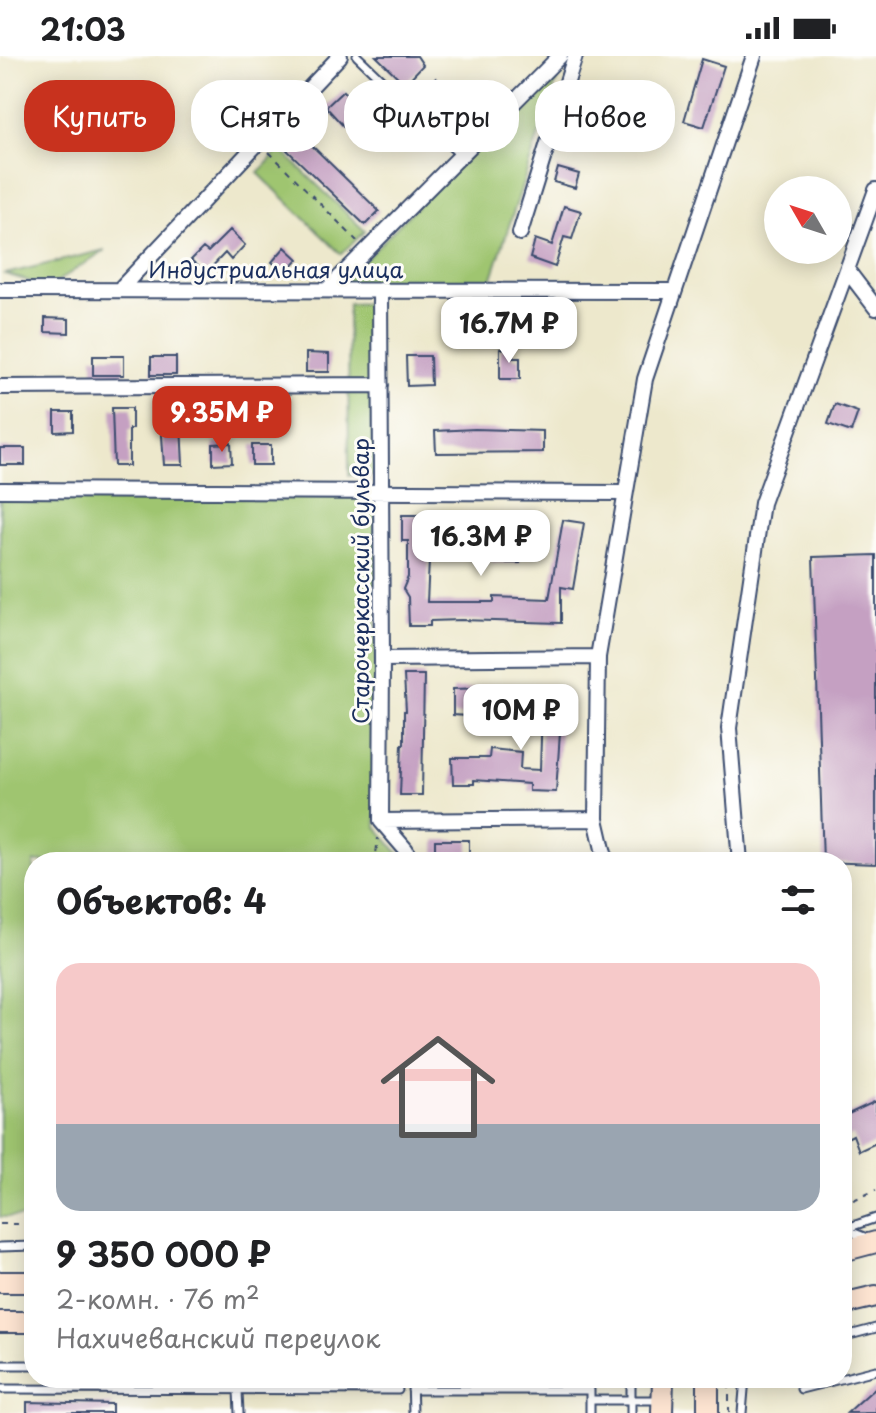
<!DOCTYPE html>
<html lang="ru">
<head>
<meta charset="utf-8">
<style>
	body { margin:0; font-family:"Playpen Sans",sans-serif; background:#f6f6f6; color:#202124; height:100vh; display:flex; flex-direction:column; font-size:30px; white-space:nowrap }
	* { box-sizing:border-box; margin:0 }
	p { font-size:26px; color:#757577 }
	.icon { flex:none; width:44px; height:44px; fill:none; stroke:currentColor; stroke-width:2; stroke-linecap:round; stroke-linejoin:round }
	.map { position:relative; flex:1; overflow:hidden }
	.drawer { position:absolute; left:24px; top:796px; width:828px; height:536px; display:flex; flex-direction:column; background:#fff; border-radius:32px; box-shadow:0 4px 20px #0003 }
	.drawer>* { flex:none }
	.top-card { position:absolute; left:24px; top:24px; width:828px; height:72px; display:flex; gap:16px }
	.needle { width:52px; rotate:309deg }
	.controls { position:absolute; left:764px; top:120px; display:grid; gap:16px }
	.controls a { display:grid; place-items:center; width:88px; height:88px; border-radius:50%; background:#fff; box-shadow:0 4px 20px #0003; font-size:40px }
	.price { position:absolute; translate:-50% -68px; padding:0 18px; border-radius:16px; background:#fff; color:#222; font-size:26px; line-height:52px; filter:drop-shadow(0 2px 4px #0008) }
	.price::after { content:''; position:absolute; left:50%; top:48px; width:24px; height:18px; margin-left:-12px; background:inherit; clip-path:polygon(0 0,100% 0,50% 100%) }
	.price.current { background:#c8321e; color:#fff }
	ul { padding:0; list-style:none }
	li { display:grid; align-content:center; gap:16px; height:424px; padding:0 32px }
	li+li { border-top:2px solid #e0e0e0 }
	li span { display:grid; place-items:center; height:248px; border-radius:24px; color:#555 }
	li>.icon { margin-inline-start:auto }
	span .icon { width:144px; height:144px; fill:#fffc; stroke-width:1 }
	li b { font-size:34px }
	h2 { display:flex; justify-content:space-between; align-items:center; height:96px; padding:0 32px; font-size:34px }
	.pill { padding:0 28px; border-radius:32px; background:#fff; box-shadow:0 4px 20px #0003; font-size:28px; line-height:72px }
	.pill.current { background:#c8321e; color:#fff }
	.status { display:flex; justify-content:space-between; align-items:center; height:56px; padding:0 40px; background:#fff; direction:ltr }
	.status svg { height:22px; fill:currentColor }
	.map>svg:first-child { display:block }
</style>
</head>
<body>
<div class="status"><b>21:03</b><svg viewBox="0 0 49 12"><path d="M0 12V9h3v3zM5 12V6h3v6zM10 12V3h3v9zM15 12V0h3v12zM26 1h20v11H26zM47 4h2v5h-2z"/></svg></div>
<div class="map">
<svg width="876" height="1357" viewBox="0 0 876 1357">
	<rect width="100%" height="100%" fill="#fdfcf7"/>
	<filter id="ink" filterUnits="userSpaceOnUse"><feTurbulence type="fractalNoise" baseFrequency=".0125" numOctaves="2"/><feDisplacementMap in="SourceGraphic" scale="16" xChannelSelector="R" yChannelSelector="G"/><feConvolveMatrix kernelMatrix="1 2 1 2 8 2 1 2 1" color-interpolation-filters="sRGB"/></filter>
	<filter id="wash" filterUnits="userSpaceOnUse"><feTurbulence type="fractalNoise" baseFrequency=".006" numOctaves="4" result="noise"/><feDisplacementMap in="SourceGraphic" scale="32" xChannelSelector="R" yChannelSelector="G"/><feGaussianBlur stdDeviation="1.8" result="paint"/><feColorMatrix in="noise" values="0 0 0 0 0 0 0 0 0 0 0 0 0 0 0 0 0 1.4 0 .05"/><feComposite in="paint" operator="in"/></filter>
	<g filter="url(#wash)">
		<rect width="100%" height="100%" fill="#ede8cc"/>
		<path fill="#9fc570" stroke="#5d7a67" stroke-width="2" d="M559,5l2,6 -72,220 -146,-1v-4z
			M280,93l85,82 -24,23 -83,-81z
			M105,194l-56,37 -44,-13z
			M373,247l3,173 -27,-1 -1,-171z
			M0,439l376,1v330l23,28v8h-365v355h-34z"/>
		<g id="blocks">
			<path fill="#c5a0c2" d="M376,0h41l6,9 -18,19z
				M702,3l22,7 -20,61 -20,-6z
				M436,22l26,25 -18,19 -26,-25z
				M343,35l21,22 -17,17 -21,-23z
				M301,79l78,76 -14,14 -78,-75z
				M558,112l21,6 -4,14 -21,-6z
				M564,150l17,5 -9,28 -8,-2 -9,30 -25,-9 5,-19 17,6z
				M230,174l15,15 -14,15 -6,-7 -19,20 -15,-13 12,-12 5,4z
				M285,191l13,12 -13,14 -13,-11z
				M45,262l24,1v14l-24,-1z
				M500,293h12l1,9h7v21h-20z
				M306,297l23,1v18h-23z
				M93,300h31v19h-31z
				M406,300h24l1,29 -24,1z
				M151,301h25v18h-25z
				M270,346l20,1 -2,26 -20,-2z
				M835,348l23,8 -7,20 -23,-8z
				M180,349l3,60h-19l-4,-59z
				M112,352h20v21h-3v37h-15z
				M55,356h18v19l-18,1z
				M475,373l68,2v21l-107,1 -1,-22z
				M231,387l1,20 -19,1v-20z
				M252,389h19v20h-19z
				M0,392h25v17h-25z
				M402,459h23v2l36,-1 -2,23 -29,1 -3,62h67v-5l55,2 14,-79 21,3 -11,66 -12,-2v36l-100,-3 -31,1v5h-21l-1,-29 -5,-8 5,-12v-36h-6z
				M493,481h26l1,26h-27z
				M876,499v309l-53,-2 -10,-305z
				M404,619h20l-2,120h-22l2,-51h2v-33h2z
				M486,632h25v31l-58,-4v-26z
				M563,632l-7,104 -27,-1v-7l-55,-4v4h-21l-1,-26h37l1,-9 31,3 -1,17 20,1 2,-63 -13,1 -2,-18z
				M435,784h34v20h-34z
				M876,1045v42l-17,8 -6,-16 -8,4 -3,-8v-14z
				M876,1331v26h-29z
				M27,1346l85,2v9h-85z"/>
		</g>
	</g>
	<g filter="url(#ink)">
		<use href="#blocks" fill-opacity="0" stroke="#3a4b6e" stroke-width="2"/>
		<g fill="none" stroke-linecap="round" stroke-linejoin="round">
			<defs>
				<path id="lane" d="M357,0l103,99
					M842,1169l2,4 23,9
					M844,1173l32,-11
					M0,1191l34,-1
					M842,1281l34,-9
					M0,1309h34
					M412,1322l1,35
					M631,1322v35
					M0,1333l398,1
					M801,1333l75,-19
					M412,1334h178v23
					M238,1335l1,22
					M590,1344h70
					M742,1357l3,-35"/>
				<path id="street" d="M520,177l55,-177
					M847,214l29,38
					M0,234l673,1
					M119,234l221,-234
					M327,234l233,-234
					M380,234l2,369 -1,162 25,29v12
					M0,331l381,-2
					M0,434l625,3
					M382,603l216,-2
					M381,765l215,-2
					M606,806l-10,-43 2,-162 47,-278 109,-323
					M740,806l-11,-134 33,-225 114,-313"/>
				<path id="secondary" d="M842,1195l34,-9
					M0,1226h34
					M842,1248l34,-8
					M0,1266h34
					M708,1322v35
					M662,1357l1,-35"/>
			</defs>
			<use href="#lane" stroke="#3a4b6e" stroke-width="11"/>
			<use href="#street" stroke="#3a4b6e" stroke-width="18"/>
			<use href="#secondary" stroke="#3a4b6e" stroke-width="24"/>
			<path stroke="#3a4b6e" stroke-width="2" stroke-dasharray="6 6" stroke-linecap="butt" d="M269,96l88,89
				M370,806l6,-8 2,-16
				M842,1149l34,-15
				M0,1168h34
				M729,1357v-35"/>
			<use href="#lane" stroke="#fff" stroke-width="7"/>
			<use href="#street" stroke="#fff" stroke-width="14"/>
			<use href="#secondary" stroke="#fde4d1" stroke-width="20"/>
		</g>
	</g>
	<g text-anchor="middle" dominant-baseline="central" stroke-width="6" stroke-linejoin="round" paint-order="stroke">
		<g font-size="22" fill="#1b2f5e" stroke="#fdfcf7">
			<text x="276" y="212">Индустриальная улица</text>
			<text transform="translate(359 525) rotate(-90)">Старочеркасский бульвар</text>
		</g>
	</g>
</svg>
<div class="controls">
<a><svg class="needle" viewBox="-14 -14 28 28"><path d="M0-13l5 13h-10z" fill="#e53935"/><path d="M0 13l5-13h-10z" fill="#757577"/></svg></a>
</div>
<b class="price" style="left:509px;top:309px">16.7M ₽</b>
<b class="price current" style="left:222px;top:398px">9.35M ₽</b>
<b class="price" style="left:481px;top:522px">16.3M ₽</b>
<b class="price" style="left:521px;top:696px">10M ₽</b>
<div class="top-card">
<a class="pill current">Купить</a>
<a class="pill">Снять</a>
<a class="pill">Фильтры</a>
<a class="pill">Новое</a>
</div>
<section class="drawer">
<h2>Объектов: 4<svg class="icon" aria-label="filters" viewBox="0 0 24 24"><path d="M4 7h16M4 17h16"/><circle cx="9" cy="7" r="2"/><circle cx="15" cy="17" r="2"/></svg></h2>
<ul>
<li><span style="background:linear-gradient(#f6c9c9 65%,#9aa5b1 0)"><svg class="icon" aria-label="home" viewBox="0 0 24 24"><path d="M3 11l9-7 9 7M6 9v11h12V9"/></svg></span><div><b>9 350 000 ₽</b><p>2-комн. · 76 m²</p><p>Нахичеванский переулок</p></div></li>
</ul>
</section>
</div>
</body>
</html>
